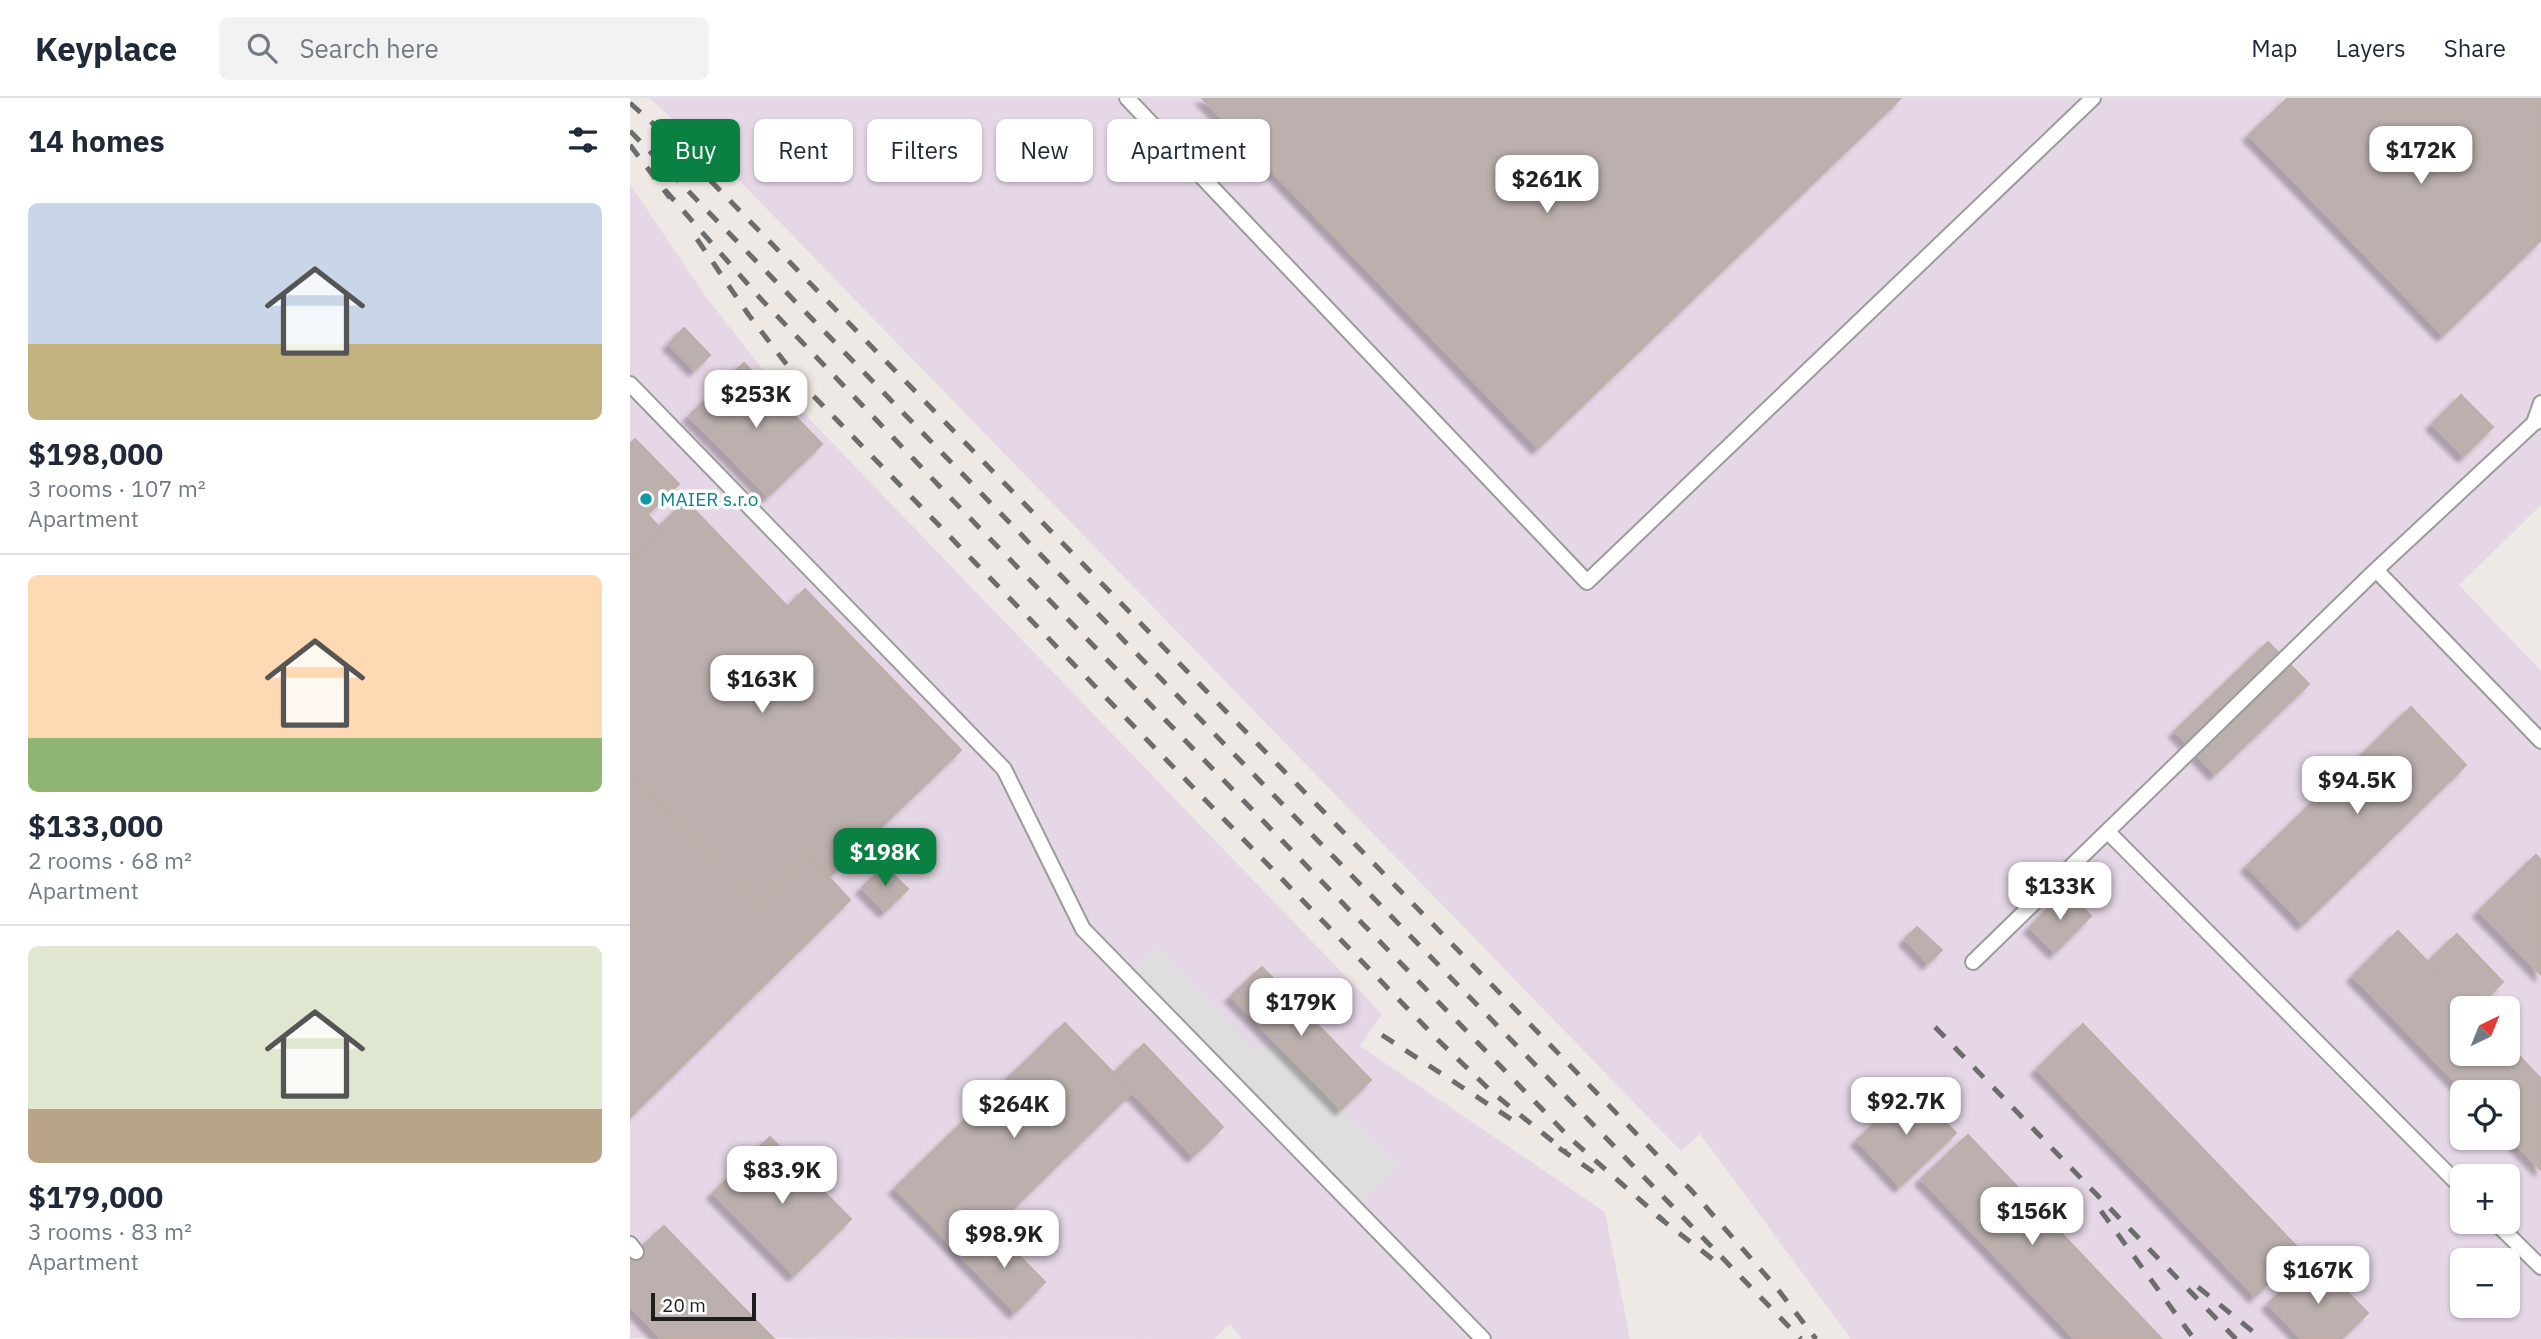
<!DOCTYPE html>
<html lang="en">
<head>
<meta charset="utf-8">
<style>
	body { margin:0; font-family:"IBM Plex Sans",sans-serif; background:#f2f2f3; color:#1f2937; height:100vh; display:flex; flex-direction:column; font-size:26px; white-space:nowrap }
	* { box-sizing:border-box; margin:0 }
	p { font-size:23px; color:#747a83 }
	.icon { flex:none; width:38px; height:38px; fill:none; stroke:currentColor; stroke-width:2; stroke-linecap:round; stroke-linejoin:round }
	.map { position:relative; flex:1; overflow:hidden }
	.details { display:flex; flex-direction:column; background:#fff; width:630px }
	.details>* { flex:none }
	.banner { position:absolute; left:21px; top:21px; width:665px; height:63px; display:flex; gap:14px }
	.needle { width:46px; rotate:43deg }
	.buttons { position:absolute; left:1820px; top:898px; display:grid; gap:14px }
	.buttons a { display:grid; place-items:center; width:70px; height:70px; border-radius:10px; background:#fff; box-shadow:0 2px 5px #0004; font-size:35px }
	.scale { position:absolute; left:21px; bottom:18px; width:105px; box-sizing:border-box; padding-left:7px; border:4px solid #1e1e1e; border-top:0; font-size:19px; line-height:24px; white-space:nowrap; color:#1e1e1e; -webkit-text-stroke:5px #fff; paint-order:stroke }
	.price { position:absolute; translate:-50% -60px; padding:0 16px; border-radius:14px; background:#fff; color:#222; font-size:23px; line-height:46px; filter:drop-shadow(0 2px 4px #0008) }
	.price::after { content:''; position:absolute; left:50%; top:42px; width:21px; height:16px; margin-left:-10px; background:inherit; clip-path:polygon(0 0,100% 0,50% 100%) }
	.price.selected { background:#0b8043; color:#fff }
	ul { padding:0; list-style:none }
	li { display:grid; align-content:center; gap:14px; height:371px; padding:0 28px }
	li+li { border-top:2px solid #e0e1e3 }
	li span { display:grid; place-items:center; height:217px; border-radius:10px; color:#555 }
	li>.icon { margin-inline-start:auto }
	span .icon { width:126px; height:126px; fill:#fffc; stroke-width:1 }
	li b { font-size:30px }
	h2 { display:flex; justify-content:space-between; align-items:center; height:84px; padding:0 28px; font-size:30px }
	.chip { padding:0 24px; border-radius:10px; background:#fff; box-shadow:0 2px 5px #0004; font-size:24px; line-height:63px }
	.chip.selected { background:#0b8043; color:#fff }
	header { display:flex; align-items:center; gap:42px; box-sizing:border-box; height:98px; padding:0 35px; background:#fff; border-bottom:2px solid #e0e1e3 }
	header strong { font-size:33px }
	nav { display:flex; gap:38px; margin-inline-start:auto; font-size:24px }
	.search { width:490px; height:63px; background:#f2f2f3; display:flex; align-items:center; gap:18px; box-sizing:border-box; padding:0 24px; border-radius:10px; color:#747a83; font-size:26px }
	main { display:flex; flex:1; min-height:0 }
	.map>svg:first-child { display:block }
</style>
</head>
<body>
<header>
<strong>Keyplace</strong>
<div class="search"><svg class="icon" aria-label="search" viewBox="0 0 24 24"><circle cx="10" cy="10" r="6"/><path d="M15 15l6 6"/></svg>Search here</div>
<nav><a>Map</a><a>Layers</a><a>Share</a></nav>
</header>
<main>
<section class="details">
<h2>14 homes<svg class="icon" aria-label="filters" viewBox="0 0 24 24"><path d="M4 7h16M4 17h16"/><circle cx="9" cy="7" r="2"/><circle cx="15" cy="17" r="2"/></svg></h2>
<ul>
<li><span style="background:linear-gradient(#c9d6e8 65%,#c2b280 0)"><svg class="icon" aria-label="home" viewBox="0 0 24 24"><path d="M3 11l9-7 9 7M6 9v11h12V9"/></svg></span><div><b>$198,000</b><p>3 rooms · 107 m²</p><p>Apartment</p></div></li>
<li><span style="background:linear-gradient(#ffd9b3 75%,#8fb573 0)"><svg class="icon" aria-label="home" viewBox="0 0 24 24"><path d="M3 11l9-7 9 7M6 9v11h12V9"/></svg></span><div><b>$133,000</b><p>2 rooms · 68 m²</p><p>Apartment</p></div></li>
<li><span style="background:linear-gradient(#dfe7d0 75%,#b9a48a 0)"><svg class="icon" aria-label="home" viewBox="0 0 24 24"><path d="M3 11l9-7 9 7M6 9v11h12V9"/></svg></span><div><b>$179,000</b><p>3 rooms · 83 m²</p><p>Apartment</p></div></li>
</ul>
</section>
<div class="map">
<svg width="1911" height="1241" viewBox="0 0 1911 1241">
	<defs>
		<filter id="shadow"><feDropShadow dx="-6" dy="6" stdDeviation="2" flood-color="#0004"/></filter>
	</defs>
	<rect width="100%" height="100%" fill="#efe9e5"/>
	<path fill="#e6d7e7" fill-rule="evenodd" d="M19,0h1892v407l-82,80 82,86v668h-690l-151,-205 -19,17 -950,-979zM1832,910h46v46h-46zM1832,994h46v46h-46zM1832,1078h46v46h-46zM1832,1162h46v46h-46z
		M0,86l76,113 63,80 613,637 -22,32 245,166 25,127h-388l-12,-15 -16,15 -584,-1z"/>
	<path fill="#dedede" d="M528,849l99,104 18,-6 123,121 -44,41 -224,-230z"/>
	<path fill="#bbb0ae" stroke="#bfada8" stroke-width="2" filter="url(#shadow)" d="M572,0h699l-363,350z
		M1658,0h253v142l-98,95 -194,-200z
		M54,230l26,27 -15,15 -26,-26z
		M114,265l78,81 -54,52 -79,-80z
		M1831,297l32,32 -29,29 -32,-32z
		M5,341l44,45 -32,30 15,16 -32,32v-118z
		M56,403l102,106 17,-18 156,161 -131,126 -22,-22 -52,51 -126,-130v-213l32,-32 -3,-3z
		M1638,544l41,42 -94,90 -40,-43z
		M1781,609l55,58 -163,159 -56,-58z
		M0,677l126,130 52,-51 42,46 -220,217z
		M1906,757l5,5v115l-62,-64z
		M255,768l23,23 -23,22 -23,-23z
		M1436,793l25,25 -36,36 -25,-25z
		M1287,829l25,23 -14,13 -23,-24z
		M1768,833l75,77h-11v46h46v-10l33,35v91l-33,-34v-44h-43l-112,-116z
		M1827,836l46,48 -27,26h-3l-45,-46z
		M632,869l109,113 -30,29 -110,-113z
		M435,925l67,69 -169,165 -68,-69z
		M1453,926l218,227 -46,45 -218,-227z
		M514,946l79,83 -30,29 -79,-83z
		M1283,990l43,45 -56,53 -43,-46z
		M1338,1037l194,204h-87l-154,-160z
		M140,1039l81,82 -57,56 -81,-82z
		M34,1128l110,113h-112l-32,-33v-48z
		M362,1130l53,54 -30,30 -53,-55z
		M1685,1161l53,54 -27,26h-39l-34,-35z"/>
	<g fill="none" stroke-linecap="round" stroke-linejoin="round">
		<defs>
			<path id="service" d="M497,0l460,484 506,-484
				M0,286l374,385 79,160 400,410
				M1904,325l7,-20
				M1746,472l165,171
				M1478,734l354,356
				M1343,864l403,-392 158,-147 7,-3
				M1865,1124l46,45
				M0,1146l6,8"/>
		</defs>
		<use href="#service" stroke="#9b9b9b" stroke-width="18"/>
		<use href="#service" stroke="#fff" stroke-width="14"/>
		<path stroke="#6c6c6c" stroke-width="5" stroke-dasharray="14 14" stroke-linecap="butt" d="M0,5l40,36 1021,1051 85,97 40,52
			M0,33l1171,1208
			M0,47l40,53
			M35,92l95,108 205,215 606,626 93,82
			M67,141l51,75 52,68 638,658 55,53 73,59
			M1305,929l301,312
			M752,937l132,86
			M929,1050l43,30
			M1471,1113l93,128
			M1027,1118l58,45
			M1568,1189l64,52"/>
	</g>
	<circle fill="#0f9aa8" stroke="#fff" stroke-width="2.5" cx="16" cy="401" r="7"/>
	<g text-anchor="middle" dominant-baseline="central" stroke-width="7" stroke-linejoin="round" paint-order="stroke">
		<g font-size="19" fill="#0d838f" stroke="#fff" text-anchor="start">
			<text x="30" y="401">MAIER s.r.o</text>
		</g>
	</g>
</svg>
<div class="buttons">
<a><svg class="needle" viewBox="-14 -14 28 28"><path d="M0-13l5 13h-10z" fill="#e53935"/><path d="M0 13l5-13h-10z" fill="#747a83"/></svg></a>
<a><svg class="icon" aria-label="locate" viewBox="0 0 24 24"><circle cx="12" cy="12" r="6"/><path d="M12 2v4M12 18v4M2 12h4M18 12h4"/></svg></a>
<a>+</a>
<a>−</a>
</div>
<div class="scale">20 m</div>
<b class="price" style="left:1791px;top:88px">$172K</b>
<b class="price" style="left:917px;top:117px">$261K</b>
<b class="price" style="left:126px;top:332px">$253K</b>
<b class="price" style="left:132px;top:617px">$163K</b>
<b class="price" style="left:1727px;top:718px">$94.5K</b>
<b class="price selected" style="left:255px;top:790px">$198K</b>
<b class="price" style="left:1430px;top:824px">$133K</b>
<b class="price" style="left:671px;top:940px">$179K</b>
<b class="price" style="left:1276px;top:1039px">$92.7K</b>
<b class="price" style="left:384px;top:1042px">$264K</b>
<b class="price" style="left:152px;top:1108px">$83.9K</b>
<b class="price" style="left:1402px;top:1149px">$156K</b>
<b class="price" style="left:374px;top:1172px">$98.9K</b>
<b class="price" style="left:1688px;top:1208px">$167K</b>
<div class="banner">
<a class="chip selected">Buy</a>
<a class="chip">Rent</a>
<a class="chip">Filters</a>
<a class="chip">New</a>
<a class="chip">Apartment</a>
</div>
</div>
</main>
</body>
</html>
